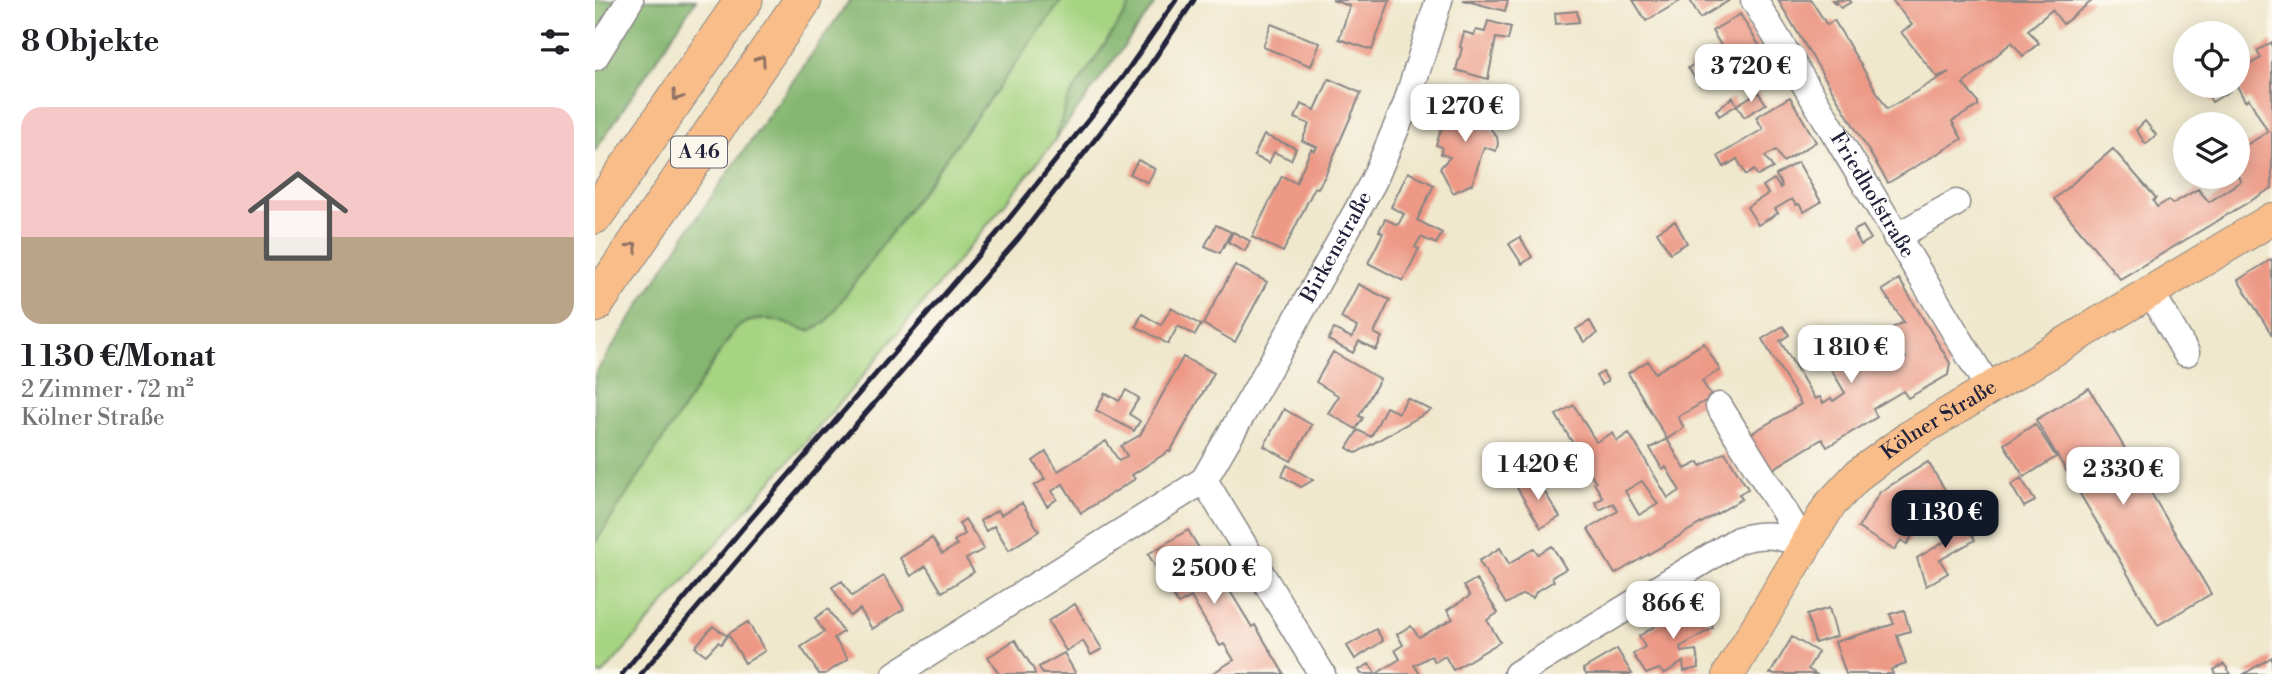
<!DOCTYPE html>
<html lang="de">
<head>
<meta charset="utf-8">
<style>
	body { margin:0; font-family:"Libre Bodoni",serif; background:#f2f2f2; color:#202124; height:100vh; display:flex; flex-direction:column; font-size:26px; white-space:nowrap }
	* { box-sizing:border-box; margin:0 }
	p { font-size:23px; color:#757577 }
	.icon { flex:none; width:38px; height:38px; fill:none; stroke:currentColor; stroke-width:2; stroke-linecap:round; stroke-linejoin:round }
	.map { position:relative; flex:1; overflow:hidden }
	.sheet { display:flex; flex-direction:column; background:#fff; width:595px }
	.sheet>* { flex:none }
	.tools { position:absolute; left:1578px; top:21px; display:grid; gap:14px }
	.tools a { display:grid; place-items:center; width:77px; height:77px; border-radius:50%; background:#fff; box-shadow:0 4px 18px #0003; font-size:35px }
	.price { position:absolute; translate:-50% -60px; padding:0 16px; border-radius:14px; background:#fff; color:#222; font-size:23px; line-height:46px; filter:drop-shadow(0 2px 4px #0008) }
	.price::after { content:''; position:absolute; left:50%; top:42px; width:21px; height:16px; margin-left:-10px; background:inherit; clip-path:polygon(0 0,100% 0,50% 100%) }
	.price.current { background:#111827; color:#fff }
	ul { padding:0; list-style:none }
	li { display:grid; align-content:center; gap:14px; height:371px; padding:0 21px }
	li span { display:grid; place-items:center; height:217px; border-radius:21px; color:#555 }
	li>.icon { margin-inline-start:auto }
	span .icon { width:126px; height:126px; fill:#fffc; stroke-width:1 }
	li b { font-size:30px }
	h2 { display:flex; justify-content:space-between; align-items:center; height:84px; padding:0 21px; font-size:30px }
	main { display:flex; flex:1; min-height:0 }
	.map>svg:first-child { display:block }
</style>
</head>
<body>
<main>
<section class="sheet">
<h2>8 Objekte<svg class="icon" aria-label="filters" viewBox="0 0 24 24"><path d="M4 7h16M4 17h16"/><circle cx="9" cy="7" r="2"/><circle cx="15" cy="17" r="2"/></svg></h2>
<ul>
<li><span style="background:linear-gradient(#f6c9c9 60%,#b9a48a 0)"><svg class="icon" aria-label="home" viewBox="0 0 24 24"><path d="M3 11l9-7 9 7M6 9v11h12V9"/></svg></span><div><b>1 130 €/Monat</b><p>2 Zimmer · 72 m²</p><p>Kölner Straße</p></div></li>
</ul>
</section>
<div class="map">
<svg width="1677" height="674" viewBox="0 0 1677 674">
	<rect width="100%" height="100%" fill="#fbf7ec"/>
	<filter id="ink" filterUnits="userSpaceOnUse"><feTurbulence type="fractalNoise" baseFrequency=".0143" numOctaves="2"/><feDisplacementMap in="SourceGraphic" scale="14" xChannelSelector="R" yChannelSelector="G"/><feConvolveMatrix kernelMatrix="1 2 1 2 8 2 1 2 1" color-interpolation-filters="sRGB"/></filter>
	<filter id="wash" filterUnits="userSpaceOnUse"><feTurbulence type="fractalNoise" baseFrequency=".00686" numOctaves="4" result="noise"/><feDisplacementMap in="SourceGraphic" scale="28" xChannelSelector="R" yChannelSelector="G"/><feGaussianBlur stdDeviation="1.57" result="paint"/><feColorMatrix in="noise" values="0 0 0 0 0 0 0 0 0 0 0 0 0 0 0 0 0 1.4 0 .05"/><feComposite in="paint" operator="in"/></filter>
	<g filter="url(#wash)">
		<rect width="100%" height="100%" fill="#efe8cd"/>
		<path fill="#a6d482" stroke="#647b5e" stroke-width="2" d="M467,0h72l-66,101 -13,39 -52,66 -152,184 -248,284h-8v-134l141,-212c28,-18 45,-5 73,3l16,-8z"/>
		<path fill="#84b670" stroke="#536c56" stroke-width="2" d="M0,0h101l-101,151z
			M255,0h212l-237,323 -16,8c-28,-8 -45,-21 -73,-3l-141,215v-169l96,-148z
			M539,0h24l-103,140 12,-39z"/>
		<g id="blocks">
			<path fill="#ed9986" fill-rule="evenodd" d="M737,0h58l-18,50 -33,-11 11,-33z
				M868,0h45l-3,11z
				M1038,0h49l-36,21z
				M1095,0h40l-30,18z
				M1183,0h33l16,25 7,-5 53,89 62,-37 -12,5 -36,-45 11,-7 -20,-25h201l-30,24 -11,-14 -24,20 11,13 -16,13 -11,-14 -49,42 15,18v4l-26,15 10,18 -74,44z
				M1237,0h18l1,2 -10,6 -4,-6 -2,2z
				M982,11l2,11 -23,2 -1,-11z
				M1145,14l31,51 -28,17 -10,-17 -33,20 -12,-17 34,-21 -10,-16z
				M893,21l23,6 -3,13 -12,-2 -8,41 -32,-9 6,-22 -2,-1 4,-15 10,3 2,-5 9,2z
				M676,24l49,19 -9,23 -48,-19z
				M1677,42v146l-152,91 -66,-80 59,-50 43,49 -3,3 4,6 12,-7 3,4 26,-15 11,13 32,-21 -3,-5v-26l30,-18 -19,-33 -4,2 -8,-15 1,-15 23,-13 -4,-7z
				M734,79l32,14 -36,83 -7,12 -3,-1 -2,4 -30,61 -31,-15 30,-61 14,7 15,-34 4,2 2,-4 -15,-6 7,-17 -14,-6 6,-14 14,6z
				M1621,86h11l3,5 -18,11 -6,-10z
				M1163,92l8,12 -22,13 -7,-12z
				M1138,97l4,8 -18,11 -3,-6z
				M1195,97l26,45 -33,20 -7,-12 -11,6 8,12 -15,8 -4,-6 -8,5 -9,-16 -13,8 -6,-11 45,-27 -7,-12z
				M855,102l44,14 -4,12 7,9 1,7 -2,7 -12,-4 -12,37 -19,9 -13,-25 10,-11 -9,-3 1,-7 -6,-2z
				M1550,121l11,14 -10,9 -10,-14z
				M669,135l32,13 -5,12 -17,-8 -5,11 -15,-7z
				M543,160l17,9 -7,14 -18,-9z
				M1203,162l23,40 -17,10 -5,-8 -3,1 -4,-6 -17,10 3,4 -20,12 -11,-18 21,-13 -5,-8 11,-7 6,9 2,-2 -6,-11z
				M813,172l26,13 -17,35 25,13 -6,11 -15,-7 -6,10 4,2 -16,32 -35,-18 15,-30 -4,-2 6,-12 13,6 6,-11 -13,-7z
				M1080,221l12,22 -17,10 -13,-21z
				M621,225l15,7 -11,21 -15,-7z
				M1268,226l8,13 -10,6 -8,-14z
				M638,232l17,9 -5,10 -17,-9z
				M925,237l12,20 -10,7 -13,-20z
				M1677,259v76l-34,-55z
				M640,265l32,17 -32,60 -32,-18z
				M1304,279l51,84 -2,12 -40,23 -5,-7 -30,18 4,8 -50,30 -5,-8 -54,33 -21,-36 54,-32 -39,-65 21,-13 6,9 -9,6 35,58 5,-2 3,6 8,-5 2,3 12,-8 -22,-38 13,-8 5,8 25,-15 19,30 21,-12 -6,-9 -4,3 -12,-20 20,-10 -22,-32z
				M763,284l32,16 -16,33 8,4 -6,13 -17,-9 -6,12 -25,-13 6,-11 18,9 5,-11 -16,-9z
				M576,308l30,17 -6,10 -17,-9 -10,18 -32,-18 6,-12 19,11z
				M995,321l7,13 -13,8 -8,-13z
				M1109,343l16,27 -18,11 10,16 -34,20 6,11 -17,11 18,30 14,-7 2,4 24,-14 23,37 -9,5 3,5 -127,75 -27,-45 30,-18 -5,-8 -13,7 -5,-8 8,-4 -9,-15 2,-1 -40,-67 18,-10 22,37 16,-9 5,8 12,-8 39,65 12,-7 -14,-24 -4,2 -12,-21 17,-9 -39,-66 20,-12 7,12zM1047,481l16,23 -19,11 -14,-24z
				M738,352l47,27 -21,37 4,2 -7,11 -28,-16 11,-17 -23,-14z
				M588,357l31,16 -44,79 -1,-1 -37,24 3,4 -54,34 -18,-29 -11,7 5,8 -10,7 -13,-20 11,-7 -12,-18 13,-9 12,19 48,-30 13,20 8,-5 -6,-10 19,-11z
				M1008,372l5,9 -6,4 -6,-9z
				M1494,388l122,206 -53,31 -122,-205z
				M531,390l13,8 -10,16 11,7 -6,10 -38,-21 9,-17 14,8z
				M812,398l24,12 -75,43 -9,-5 11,-18 13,7 15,-30 13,6z
				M689,409l28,16 -21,36 -27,-15z
				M1440,424l21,33 -32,20 -20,-33z
				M1333,462l22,36 -43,26 4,14 -4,6 -6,-4 -7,10 -36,-22 22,-36z
				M692,465l26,15 -12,7 -19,-11z
				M939,475l26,42 -19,11 -25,-42z
				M1426,478l14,23 -11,6 -13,-22z
				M427,503l17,28 -30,19 -15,-24 -8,5 -6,-10 18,-11 3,5z
				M1365,515l15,25 -35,20 8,13 -22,13 -9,-28 34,-20 -8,-13z
				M370,519l19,30 -18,10 8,13 -32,20 -16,-26 -15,10 -11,-18 32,-20 10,16 15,-9 -3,-4 11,-7 -6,-10z
				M593,530l30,50 4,-2 30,49 3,-2 29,49h-73l23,-14 -10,-16 -4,2 -29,-49 -13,7 -30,-50z
				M957,546l14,23 -14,8 2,4 -18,11 -3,6 -10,-4 -17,10 -27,-43 21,-13 9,16 25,-16 4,6z
				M289,576l20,33 -32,20 -12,-20 -10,7 -18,-29 10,-6 10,15z
				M881,579l22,34 -11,7 13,22 -47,28 -8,-14 -10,6 -4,-6 -17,9 6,9h-59l-2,-4 10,-6 7,10 24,-15 -5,-9 8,-5 -6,-11 14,-8 8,11 34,-18 -6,-9 23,-14 -6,-10z
				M1102,600l16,28 -33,19 1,5 15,-2 3,18 -15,3 -1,-9 -19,12 -5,-5 -13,5 -13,-20 12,-7 -6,-11z
				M480,604l27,45 -11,6 -8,-14 -17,10 -18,-30z
				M1234,608l8,28 -22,7 -8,-28z
				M233,609l15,23 -9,6 14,21 -23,15h-6l-18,-27 23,-15 -9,-14z
				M1309,610l6,21 -13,4 9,29 -15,5 2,5h-47l-11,-32 59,-18 -4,-10z
				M153,622l17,29 -20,12 -17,-29z
				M118,626l14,10 -6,8 -3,-2 -12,13 -11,-8z
				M781,629l7,12 -28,18 -8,-13z
				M1197,637l26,15 -10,17 8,5h-46z
				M420,640l19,30 1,4h-36l-11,-17z
				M1022,649l15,25h-46l-3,-5z
				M469,653l12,21h-33l-4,-7z
				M1677,657v17h-28z
				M1629,664l7,10h-15l-2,-4z"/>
		</g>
	</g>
	<g filter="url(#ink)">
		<use href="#blocks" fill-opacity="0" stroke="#888584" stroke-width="2"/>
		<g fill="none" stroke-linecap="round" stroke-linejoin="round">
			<defs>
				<g id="minor">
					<path id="s1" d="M1159,0l236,390"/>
					<path d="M0,57l35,-57"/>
					<path d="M1301,237l60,-34"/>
					<path d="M1556,292l35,61"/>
					<path d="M1124,406l86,139"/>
					<path d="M301,674l308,-194"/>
					<path id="s2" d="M727,674l-118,-194 84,-145 85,-153 33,-77 33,-105"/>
					<path d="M922,674l221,-134c28,-8 40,-5 67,5"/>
				</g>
				<g id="major">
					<path id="s3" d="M1134,674l100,-168 30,-32 50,-37 363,-218"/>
				</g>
				<path id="highway" d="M0,215l149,-215
					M0,304l208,-304"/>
			</defs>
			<use href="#minor" stroke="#888584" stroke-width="29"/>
			<use href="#major" stroke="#888584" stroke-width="34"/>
			<use href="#highway" stroke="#888584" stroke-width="39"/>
			<use href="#minor" stroke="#fff" stroke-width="26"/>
			<use href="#major" stroke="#f8bd89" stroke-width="32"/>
			<use href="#highway" stroke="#f8bd89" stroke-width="37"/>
			<path stroke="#22223b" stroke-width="5" d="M27,674l121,-146 256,-297 123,-153 54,-78
				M46,674l112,-132 265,-303 116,-150 60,-89"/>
		</g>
		<defs><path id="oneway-chevron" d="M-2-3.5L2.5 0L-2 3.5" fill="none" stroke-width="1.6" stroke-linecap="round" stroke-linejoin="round" transform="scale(1.75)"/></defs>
		<g stroke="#8d7062">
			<use href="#oneway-chevron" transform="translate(166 60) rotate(-56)"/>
			<use href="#oneway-chevron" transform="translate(82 96) rotate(125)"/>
			<use href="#oneway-chevron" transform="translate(38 247) rotate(-56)"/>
		</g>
	</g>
	<g text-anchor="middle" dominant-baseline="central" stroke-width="5" stroke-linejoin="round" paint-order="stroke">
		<rect fill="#fbf7ec" stroke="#636270" stroke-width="2" x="76" y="136.5" width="56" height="31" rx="5"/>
		<g font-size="19" font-weight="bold" fill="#22223b">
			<text x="104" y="152">A 46</text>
		</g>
		<g font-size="21" fill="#22223b" stroke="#fbf7ec">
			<text stroke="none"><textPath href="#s1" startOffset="228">Friedhofstraße</textPath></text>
			<text stroke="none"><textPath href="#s2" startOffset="495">Birkenstraße</textPath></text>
			<text stroke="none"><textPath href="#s3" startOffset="336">Kölner Straße</textPath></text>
		</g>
	</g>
</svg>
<div class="tools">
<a><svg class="icon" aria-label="locate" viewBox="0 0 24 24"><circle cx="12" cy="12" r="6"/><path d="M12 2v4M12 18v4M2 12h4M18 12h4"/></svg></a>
<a><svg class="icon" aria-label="layers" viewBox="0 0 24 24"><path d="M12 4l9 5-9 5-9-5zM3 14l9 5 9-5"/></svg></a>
</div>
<b class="price" style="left:1156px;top:104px">3 720 €</b>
<b class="price" style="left:870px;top:144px">1 270 €</b>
<b class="price" style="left:1256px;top:385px">1 810 €</b>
<b class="price" style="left:943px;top:502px">1 420 €</b>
<b class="price" style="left:1528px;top:507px">2 330 €</b>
<b class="price current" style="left:1350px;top:550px">1 130 €</b>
<b class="price" style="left:619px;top:606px">2 500 €</b>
<b class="price" style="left:1078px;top:641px">866 €</b>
</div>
</main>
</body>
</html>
